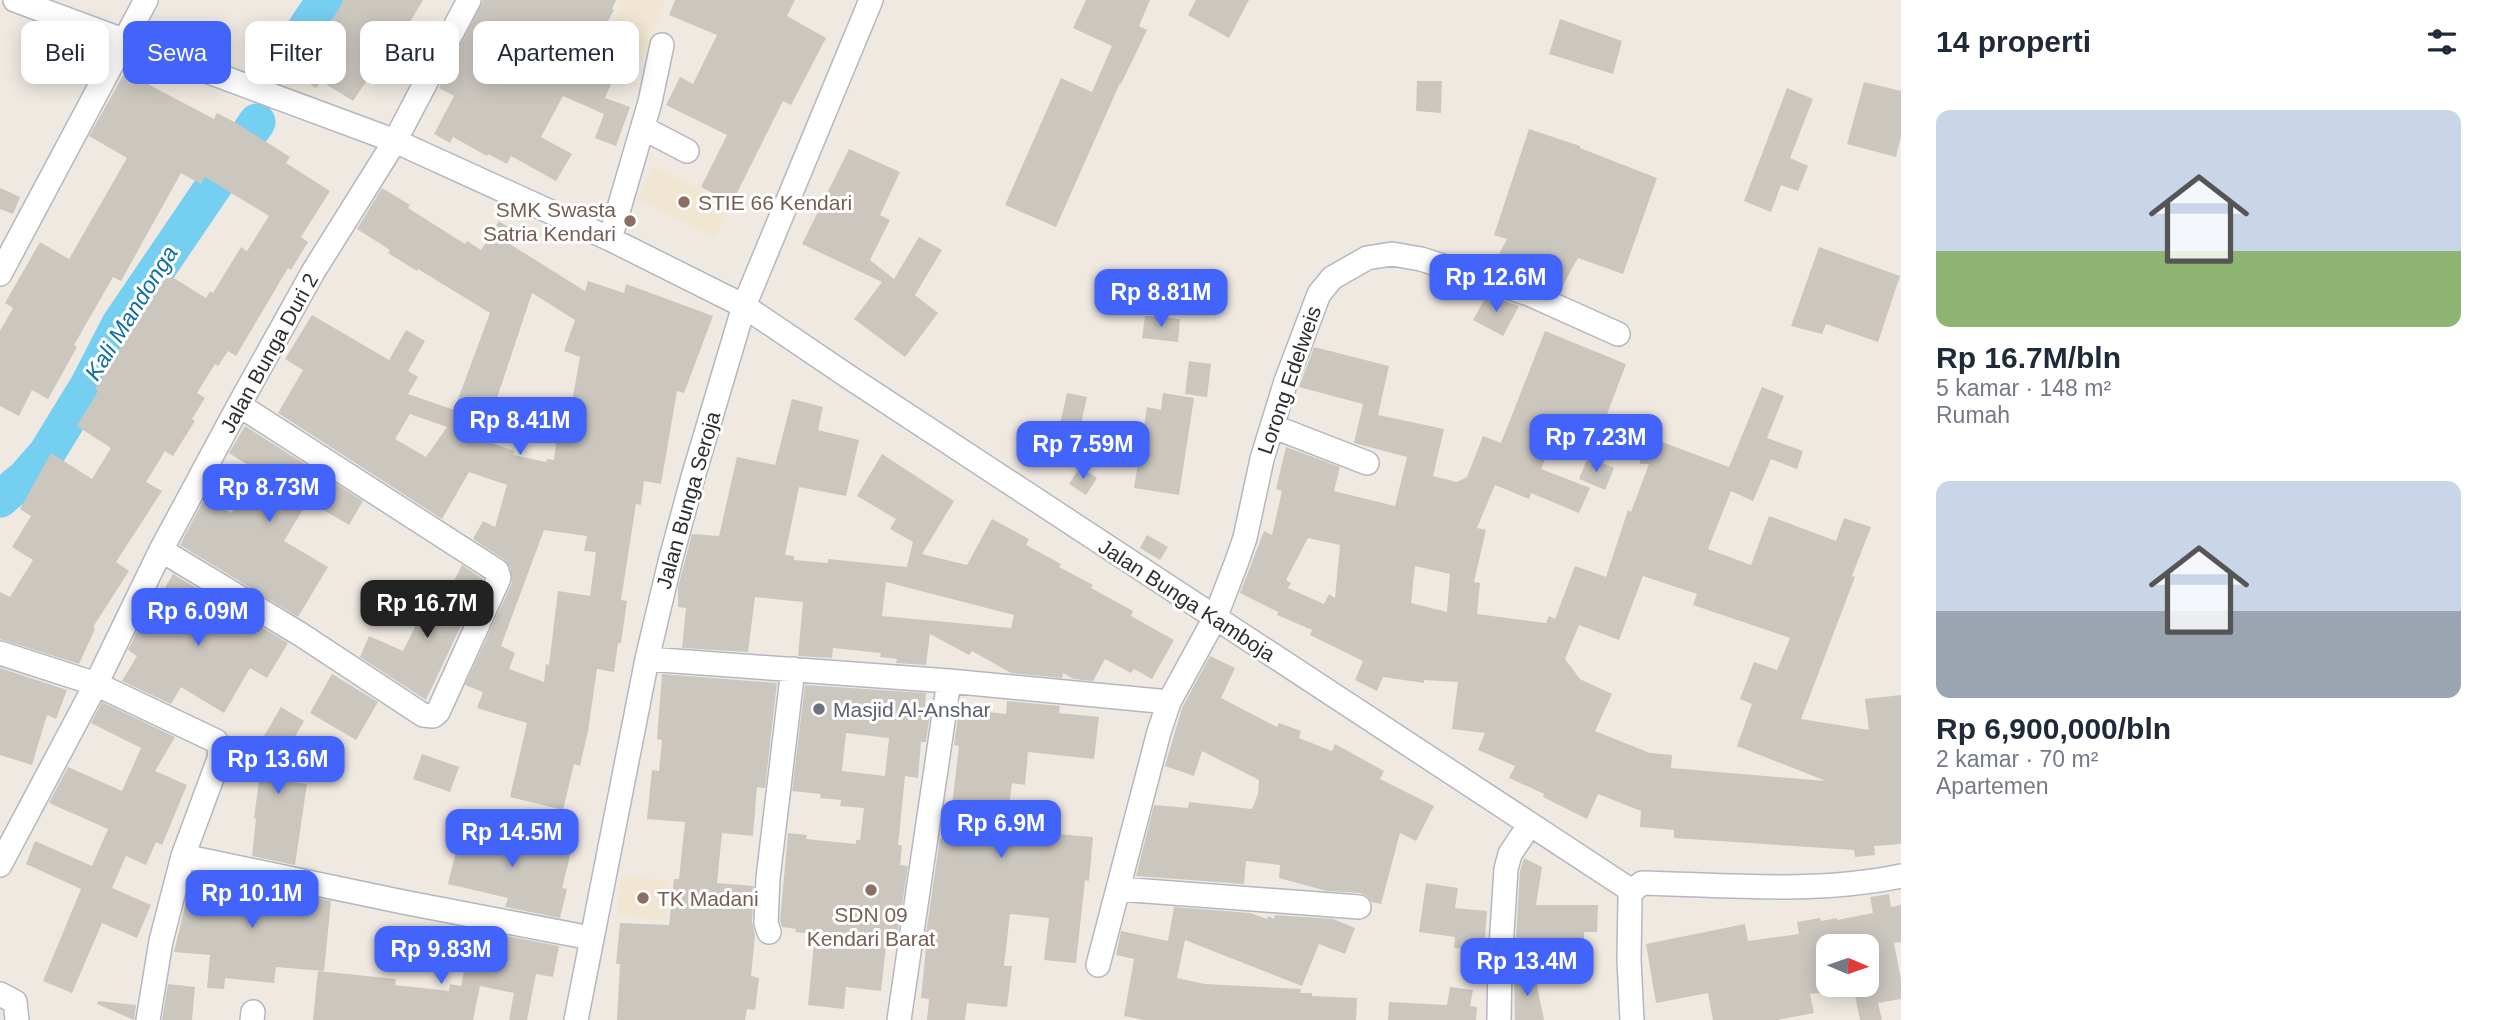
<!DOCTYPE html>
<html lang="id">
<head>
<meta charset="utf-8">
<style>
	body { margin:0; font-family:Helvetica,sans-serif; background:#f6f6f7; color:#1f2937; height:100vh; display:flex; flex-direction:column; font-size:26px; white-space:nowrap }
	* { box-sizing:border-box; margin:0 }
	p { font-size:23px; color:#747a83 }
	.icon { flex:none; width:38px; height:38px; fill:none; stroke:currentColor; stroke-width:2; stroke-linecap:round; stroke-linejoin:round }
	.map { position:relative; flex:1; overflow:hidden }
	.drawer { display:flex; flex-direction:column; background:#fff; width:595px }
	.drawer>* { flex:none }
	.guide { position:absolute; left:21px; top:21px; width:665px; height:63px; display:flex; gap:14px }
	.needle { width:46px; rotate:92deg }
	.buttons { position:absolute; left:1816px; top:934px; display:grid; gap:14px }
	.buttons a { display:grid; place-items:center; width:63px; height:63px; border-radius:14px; background:#fff; box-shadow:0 4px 18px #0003; font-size:35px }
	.price { position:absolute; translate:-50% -60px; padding:0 16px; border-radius:14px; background:#4264fb; color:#fff; font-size:23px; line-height:46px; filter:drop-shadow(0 2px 4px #0008) }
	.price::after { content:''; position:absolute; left:50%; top:42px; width:21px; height:16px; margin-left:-10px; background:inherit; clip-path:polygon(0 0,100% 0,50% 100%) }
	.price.selected { background:#222; color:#fff }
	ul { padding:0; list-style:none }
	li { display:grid; align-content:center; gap:14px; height:371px; padding:0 35px }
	li span { display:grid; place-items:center; height:217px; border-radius:14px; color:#555 }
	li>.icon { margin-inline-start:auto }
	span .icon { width:126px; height:126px; fill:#fffc; stroke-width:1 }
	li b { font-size:30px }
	h2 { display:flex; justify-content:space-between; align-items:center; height:84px; padding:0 35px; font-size:30px }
	.tag { padding:0 24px; border-radius:14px; background:#fff; box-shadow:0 4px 18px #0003; font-size:24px; line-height:63px }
	.tag.selected { background:#4264fb; color:#fff }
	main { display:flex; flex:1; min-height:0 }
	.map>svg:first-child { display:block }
</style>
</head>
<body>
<main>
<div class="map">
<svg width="1901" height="1020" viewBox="0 0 1901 1020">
	<rect width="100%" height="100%" fill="#efe9e1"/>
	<path fill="#f0e6d1" d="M623,0h42l-22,61 -37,-13z
		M653,166l78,39 -16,33 -78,-40z
		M621,876l48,5 -4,39 -48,-4z"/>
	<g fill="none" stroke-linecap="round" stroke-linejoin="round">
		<path stroke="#75cff0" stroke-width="37" d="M284,61l41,-61
			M0,499l25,-21 22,-25 41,-67 32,-62 137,-202"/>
	</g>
	<path fill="#cbc7bf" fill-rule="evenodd" d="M344,0h79l-18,30 25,15 -16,29 -4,-2 -7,11 -27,-16 -23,34 -32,-20 -5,7 -23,-15 30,-45 3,2z
		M483,0h133l-4,9 2,1 -24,44 29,12 -14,32 25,9 -14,39 -21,-8 9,-24 -41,-18 -22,41 31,17 -16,27 -45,-25 -4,8 -19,-10 -1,2 -34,-19 -3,6 -16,-9 20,-38 -15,-8z
		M675,0h120l-8,16 39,22 -35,67 -8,-4 -51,102 -31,-16 26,-52 -61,-30 14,-28 13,7 24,-49 -48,-20z
		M1086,0h64l-11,26 8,4 -26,54 -1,-1 -64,144 -51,-22 56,-127 31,14 20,-46 -39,-18z
		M1196,0h53l-20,38 -41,-23z
		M1560,19l62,22 -9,33 -64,-20z
		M125,72l89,47 3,-6 21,11 52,33 -4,6 44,28 -29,46 7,5 -17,28 -3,-2 -52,88 -8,-5 -10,15 -3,-2 -18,29 8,5 -13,21 3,2 -22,35 -8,-5 -19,31 16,9 -46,71 13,9 -36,56 2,2 -16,35 -79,-25v-47l10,5 23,-37 -21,-13 19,-31 -11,-7 31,-56 41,26 19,-31 -34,-22 21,-35 -3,-2 29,-48v-6l40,-63 42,26 4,-7 3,2 28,-46 6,4 22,-35 -64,-39 -4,7 -20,-11 -60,108 -8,-4 -39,68 3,2 -29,52 -16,-9 -13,26 -19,-10v-75l13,-23 -8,-5 35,-61 29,17 58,-101 -38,-22z
		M1417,81h25l-1,32 -25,-2z
		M1864,82l37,9v46l-5,20 -49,-13z
		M1787,88l26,11 -23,59 18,8 -10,25 -17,-6 -10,27 -27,-11z
		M1529,129l51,17v2l77,30 -34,96 -45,-16 -19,34 -66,-27 14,-26 -13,-4z
		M849,149l51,23 -20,43 10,5 -20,40 24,19 25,-42 23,13 -27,45 23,18 -33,44 -51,-38 28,-37 -80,-38z
		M0,188l20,9 -7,17 -13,-5z
		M382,188l28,17 -2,3 57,36 2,-3 14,9 18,-29 13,9 -7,11 80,50 3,-10 36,12 2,-9 87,32 -29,77 -7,-2 -16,93 -17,-3 -3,24 -5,-1 -15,96 6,1 -6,42h-3l-4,29 -17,-3 -9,62 -8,35 -6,-2 -11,46 -53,-13 17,-74 -50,-15 6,-16 -18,-7 47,-102 -2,-16 -5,-7 -32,-21 10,-18 12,6 12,-42 -38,-13 -27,47 -164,-106 25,-43 -18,-11 27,-44 77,45 17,-30 19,11 -17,30 10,6 -10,17 46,16 36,-97 -72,-44 -1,2 -29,-18 2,-3 -33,-21zM532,293l43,27 -11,31 16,6 -13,72 -9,-1 -4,32 -7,-1 -1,3 -33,-7 1,-4 -31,-11zM410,414l37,13 -21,30 -31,-18zM544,530l43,6 -3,15 12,1 -6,44 -32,-5 -9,74 -3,-1 -2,18 -35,-13 6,-16 -14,-7z
		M1819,247l81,29 -22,66 -52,-18 -4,10 -31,-8z
		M1487,295l32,11 -16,30 -30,-16z
		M1145,316l35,3 -2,23 -36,-4z
		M1545,331l81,33 -28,74 -43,-18 -14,37 4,2 -4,10 49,19 -11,25 -48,-20 -2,6 -34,-14 -18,43 9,2 -12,52 6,1 -3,31 69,9 3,-7 6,3 20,-53 31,11 22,-67 3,2 18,-48h-9v-26h22v4l67,25 33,-80 22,9 -17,42 36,13 -6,18 -26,-10 -18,42 -22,-10 -23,58 43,16 18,-49 67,25 8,-23 27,9 -19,49 3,1 -54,142 68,11 -4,-31 36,-4v149l-27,2 1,9 -20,2 -1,-7 -180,-12v-8l-34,-3 1,-16 -43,-17 -11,25 -44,-22 1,-3 -35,-16 6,-12 -37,-16 7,-17 -33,-4 6,-47 -34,-2v3l-41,-6 -6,14 -22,-11 8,-19 -53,-26 2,-5 -35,-15 1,-3 -38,-19 24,-62 8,4 10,-44 -6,-2 10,-42 54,20 -6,24 61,15 12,-49 -53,-14 9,-39 -64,-17 15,-40 75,19 -11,49 66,14 -11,47 24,6 10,-5 16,-41 18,7zM1308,538l32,7 -5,53 -6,-4 -5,10 -36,-16 3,-5 -5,-3zM1415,566l35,8 -3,38 -36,-9zM1643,576l54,18 -4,11 97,33 -13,32 -23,-8 -14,37 12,5 -15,42 89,35 -155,-13 1,-13 -22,-2 -55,-22 17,-37 -32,-15 -15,-20 14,-34 40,15z
		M1189,361l22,3 -4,33 -22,-3z
		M1067,393l20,4 -12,54 -20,-5z
		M1163,393l31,5 -15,97 -45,-7 13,-81 14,3z
		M792,399l31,8 -5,23 41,10 -13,56 -47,-9 -14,68 9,1v4l34,3v-4l79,8 6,-25 -23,-13 6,-10 -39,-23 25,-42 72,47 -32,53 45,11 25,-46 37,20 -3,6 35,19 -2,3 34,18 -2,3 42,23 -2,5 43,24 -22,39 -18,-10 -3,4 -26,-14 -12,22 -19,-2 -11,-6 -1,5 -51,-5 -39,-22 -3,4 -39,-21 -4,31 -30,-2 1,-4 -17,-2 1,-4 -48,-5 -1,10 -34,-2 5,-54 -48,-5 -7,55 -66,-4 4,-40 -8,-1v-20l14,-53 27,2 18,-79 38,8zM886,582l128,33 -3,13 -129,-12z
		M245,426l118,75 -14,24 -41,-24 -24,40 44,26 -30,50 -118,-72 24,-46 28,14 24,-43 -27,-17z
		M1588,457l26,11 -9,22 -26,-11z
		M1080,467l17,11 -11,17 -17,-11z
		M1147,535l21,12 -8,13 -20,-12z
		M462,565l21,14 -57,121 -66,-43 9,-21 34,15 17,-34 13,6z
		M173,574l115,69 -21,35 -17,-10 -26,45 -43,-26 -10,17 -49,-23 15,-25 -9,-6 25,-52 4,3z
		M1210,656l25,12 -14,30 56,29 2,-4 22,8 -2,7 33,13 3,-7 49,27 -4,8 54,27 -18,35 -16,-8 -19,71 -9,-2 -5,-6 -6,-3 -34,-2 -48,-13 1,-13 -34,-4 -2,23 -108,-8 18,-71 34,3 1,-6 63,7 6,-15 1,-14 -57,-29 -8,25 -29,-10 17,-58z
		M0,668l67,22 -11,29 -9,-4 -15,50 -32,-10z
		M332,674l46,28 -22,38 -46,-27z
		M662,674l115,9 -12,105 -8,-1 -4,49 -31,-3 -5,50 37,3 -2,36 3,13 -4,41 8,2 -4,32 -8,-1 -2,11h-128l3,-56h-4l4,-41 49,2 5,-46h5l6,-57 -38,-3 5,-49 7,1 3,-31 -5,-1z
		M805,685l121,8 -1,12 6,1 -5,36h-5l-3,36 -13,-2 -7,69h4l-2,20 8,1 -12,78 -8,-1 -2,3 -5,45 -35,-4 -2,22 -36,-4 7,-71 -20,-2 1,-3 -14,-2 -2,-6 8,-88 19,2 -1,4 50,5v-4h4l4,-32 -24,-2 1,-6 -21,-2 1,-4 -29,-3zM846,733l43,5 -4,38 -43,-5z
		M1007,701l53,5 -1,7 40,4 -5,42 -66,-7 -3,33 -13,-2 -6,47 87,7 -4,44 -4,-1 -9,83 -32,-3 5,-42 -39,-4 -6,52h8l-5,41 -40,-4 -2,17h-38l2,-21 -8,-1 5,-50 -2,-1 16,-109 8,1 11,-93 -5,-1 5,-36 47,5z
		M102,702l73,35 -20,34 32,14 -25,60 -6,-3 -10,23 -20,-9 -14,32 39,17 -14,33 -35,-15 -30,70 -29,-12 38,-92 -55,-25 9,-23 57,25 16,-37 -59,-26 19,-36 54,24 19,-43 -50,-25z
		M281,707l23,14 -34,58 37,5 -12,81 -43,-9 4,-37 -2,-1 8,-58 -9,-5z
		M422,754l37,13 -9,25 -37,-13z
		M463,822l65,16 1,-2 43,12 -10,40 5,1 -7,29 -55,-11 3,-9 -60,-14z
		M1524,858l18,9 -6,38h62l-1,27h-13v26l-69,-5 5,-82z
		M193,872l138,29 -7,70 -48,-4 -2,16 -49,-5 -1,11 -17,-1 3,-33 -36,-3z
		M1426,883l32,5 -3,20 32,3 -3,40 -30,-3 1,-11 -36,-5z
		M1889,894l2,13 10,-2v37l-7,1 7,36v20l-23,4 4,17h-22l-7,-35h14v-38h-38v45l-19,2 4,19 -37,7h-64l-5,-27 -52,10 -10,-59 99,-20 3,17 51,-7 -2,-12 23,-4 1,3 16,-3v2l36,-7 -3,-16z
		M1174,907l76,6 17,6 1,-3 6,3 1,-4 58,4 22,9 -10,26 -26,-10 -17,42 -117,-46 -8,38 28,6 96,5 -1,4h12v3l45,2 -1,22h-212l-20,-4 10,-57 -18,-4 5,-24 47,10z
		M497,934l62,12 -6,31 -17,-3 -9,46h-18l5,-27 -34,-7 -7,34h-160l5,-49 78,8 -1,6 54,6 1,-7 11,2 10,-49 24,5z
		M1534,971l10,49h-29l-1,-45z
		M168,984l27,3 -3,33h-30z
		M1450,987l23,3 -3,16 7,1 -1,13h-88l1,-18 58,3z
		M98,1001l38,4 -2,15 -37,-16z"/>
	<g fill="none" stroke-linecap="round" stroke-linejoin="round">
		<defs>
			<path id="minor" d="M15,0l380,141 215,98 134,67 105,71 783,514
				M643,128l44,23
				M610,239l40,-137 12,-57
				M0,274l146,-274
				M1272,426l95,37
				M161,550l139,84 123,81 10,1 5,-4 61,-134 -2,-7 -258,-166
				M0,653l96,31 120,57 4,8 -1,10 -36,97
				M647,659l302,22
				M0,865l96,-181 65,-134 78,-145 74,-133 82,-131 74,-141
				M1119,889l240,18
				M769,932l-3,-9 2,-45 25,-209
				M1098,965l61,-233 10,-30 46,-84 22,-57 8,-23 17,-79 24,-78 33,-87 13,-16 35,-20 25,-4 29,5 108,35 89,40
				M0,994l15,8 2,18
				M148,1020l13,-79 22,-85 220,46 188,36
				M252,1020l1,-8
				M576,1020l71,-361 23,-97 23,-85 51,-171 127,-306
				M899,1020l50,-339 220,21
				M1499,1020l1,-57 6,-94 4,-15 20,-30
				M1632,1020l-3,-60 1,-63 2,-6 10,-8c86,2 174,11 259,-7"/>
		</defs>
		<use href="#minor" stroke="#b4b7c1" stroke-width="26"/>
		<use href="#minor" stroke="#fff" stroke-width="23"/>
	</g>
	<g fill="#8d6e63" stroke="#fff" stroke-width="2.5">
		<circle cx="684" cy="202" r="7"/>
		<circle cx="630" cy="221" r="7"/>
		<circle cx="871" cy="890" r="7"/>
		<circle cx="643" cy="898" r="7"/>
	</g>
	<circle fill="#6b7280" stroke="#fff" stroke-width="2.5" cx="819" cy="709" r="7"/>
	<g text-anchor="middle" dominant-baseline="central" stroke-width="6" stroke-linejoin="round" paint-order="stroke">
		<g font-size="21" fill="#785e54" stroke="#fff" text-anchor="start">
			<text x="698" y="202">STIE 66 Kendari</text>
			<text x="616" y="209" text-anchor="end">SMK Swasta<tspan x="616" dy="24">Satria Kendari</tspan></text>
			<text x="657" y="898">TK Madani</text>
			<text x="871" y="914" text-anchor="middle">SDN 09<tspan x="871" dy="24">Kendari Barat</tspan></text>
		</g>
		<g font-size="21" fill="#2e2e2e" stroke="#fff">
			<text transform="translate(269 353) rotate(-61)">Jalan Bunga Duri 2</text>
			<text transform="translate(1289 380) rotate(-71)">Lorong Edelweis</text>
			<text transform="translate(688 500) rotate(-74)">Jalan Bunga Seroja</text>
			<text transform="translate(1187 600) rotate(33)">Jalan Bunga Kamboja</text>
		</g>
		<g font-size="21" fill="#5b616d" stroke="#fff" text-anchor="start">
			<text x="833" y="709">Masjid Al-Anshar</text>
		</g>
		<g font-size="23" font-style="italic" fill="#0d6fa3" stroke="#fff">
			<text transform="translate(131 313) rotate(-58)">Kali Mandonga</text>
		</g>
	</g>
</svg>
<div class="buttons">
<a><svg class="needle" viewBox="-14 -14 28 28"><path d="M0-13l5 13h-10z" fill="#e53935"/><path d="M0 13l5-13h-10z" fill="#747a83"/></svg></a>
</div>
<b class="price" style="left:1496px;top:314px">Rp 12.6M</b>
<b class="price" style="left:1161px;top:329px">Rp 8.81M</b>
<b class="price" style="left:520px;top:457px">Rp 8.41M</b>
<b class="price" style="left:1596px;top:474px">Rp 7.23M</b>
<b class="price" style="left:1083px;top:481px">Rp 7.59M</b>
<b class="price" style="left:269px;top:524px">Rp 8.73M</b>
<b class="price selected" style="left:427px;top:640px">Rp 16.7M</b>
<b class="price" style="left:198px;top:648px">Rp 6.09M</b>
<b class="price" style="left:278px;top:796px">Rp 13.6M</b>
<b class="price" style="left:1001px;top:860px">Rp 6.9M</b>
<b class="price" style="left:512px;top:869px">Rp 14.5M</b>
<b class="price" style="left:252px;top:930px">Rp 10.1M</b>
<b class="price" style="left:441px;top:986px">Rp 9.83M</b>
<b class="price" style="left:1527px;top:998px">Rp 13.4M</b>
<div class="guide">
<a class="tag">Beli</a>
<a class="tag selected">Sewa</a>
<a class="tag">Filter</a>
<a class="tag">Baru</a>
<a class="tag">Apartemen</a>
</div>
</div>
<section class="drawer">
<h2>14 properti<svg class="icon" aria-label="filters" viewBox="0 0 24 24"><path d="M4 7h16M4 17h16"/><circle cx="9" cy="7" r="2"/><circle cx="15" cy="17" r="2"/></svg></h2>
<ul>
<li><span style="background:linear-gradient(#c9d6e8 65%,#8fb573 0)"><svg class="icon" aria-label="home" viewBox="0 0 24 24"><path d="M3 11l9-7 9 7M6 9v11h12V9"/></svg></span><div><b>Rp 16.7M/bln</b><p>5 kamar · 148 m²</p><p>Rumah</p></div></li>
<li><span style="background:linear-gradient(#c9d6e8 60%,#9aa5b1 0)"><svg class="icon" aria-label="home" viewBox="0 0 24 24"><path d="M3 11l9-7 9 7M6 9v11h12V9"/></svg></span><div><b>Rp 6,900,000/bln</b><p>2 kamar · 70 m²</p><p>Apartemen</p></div></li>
</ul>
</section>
</main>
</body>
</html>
